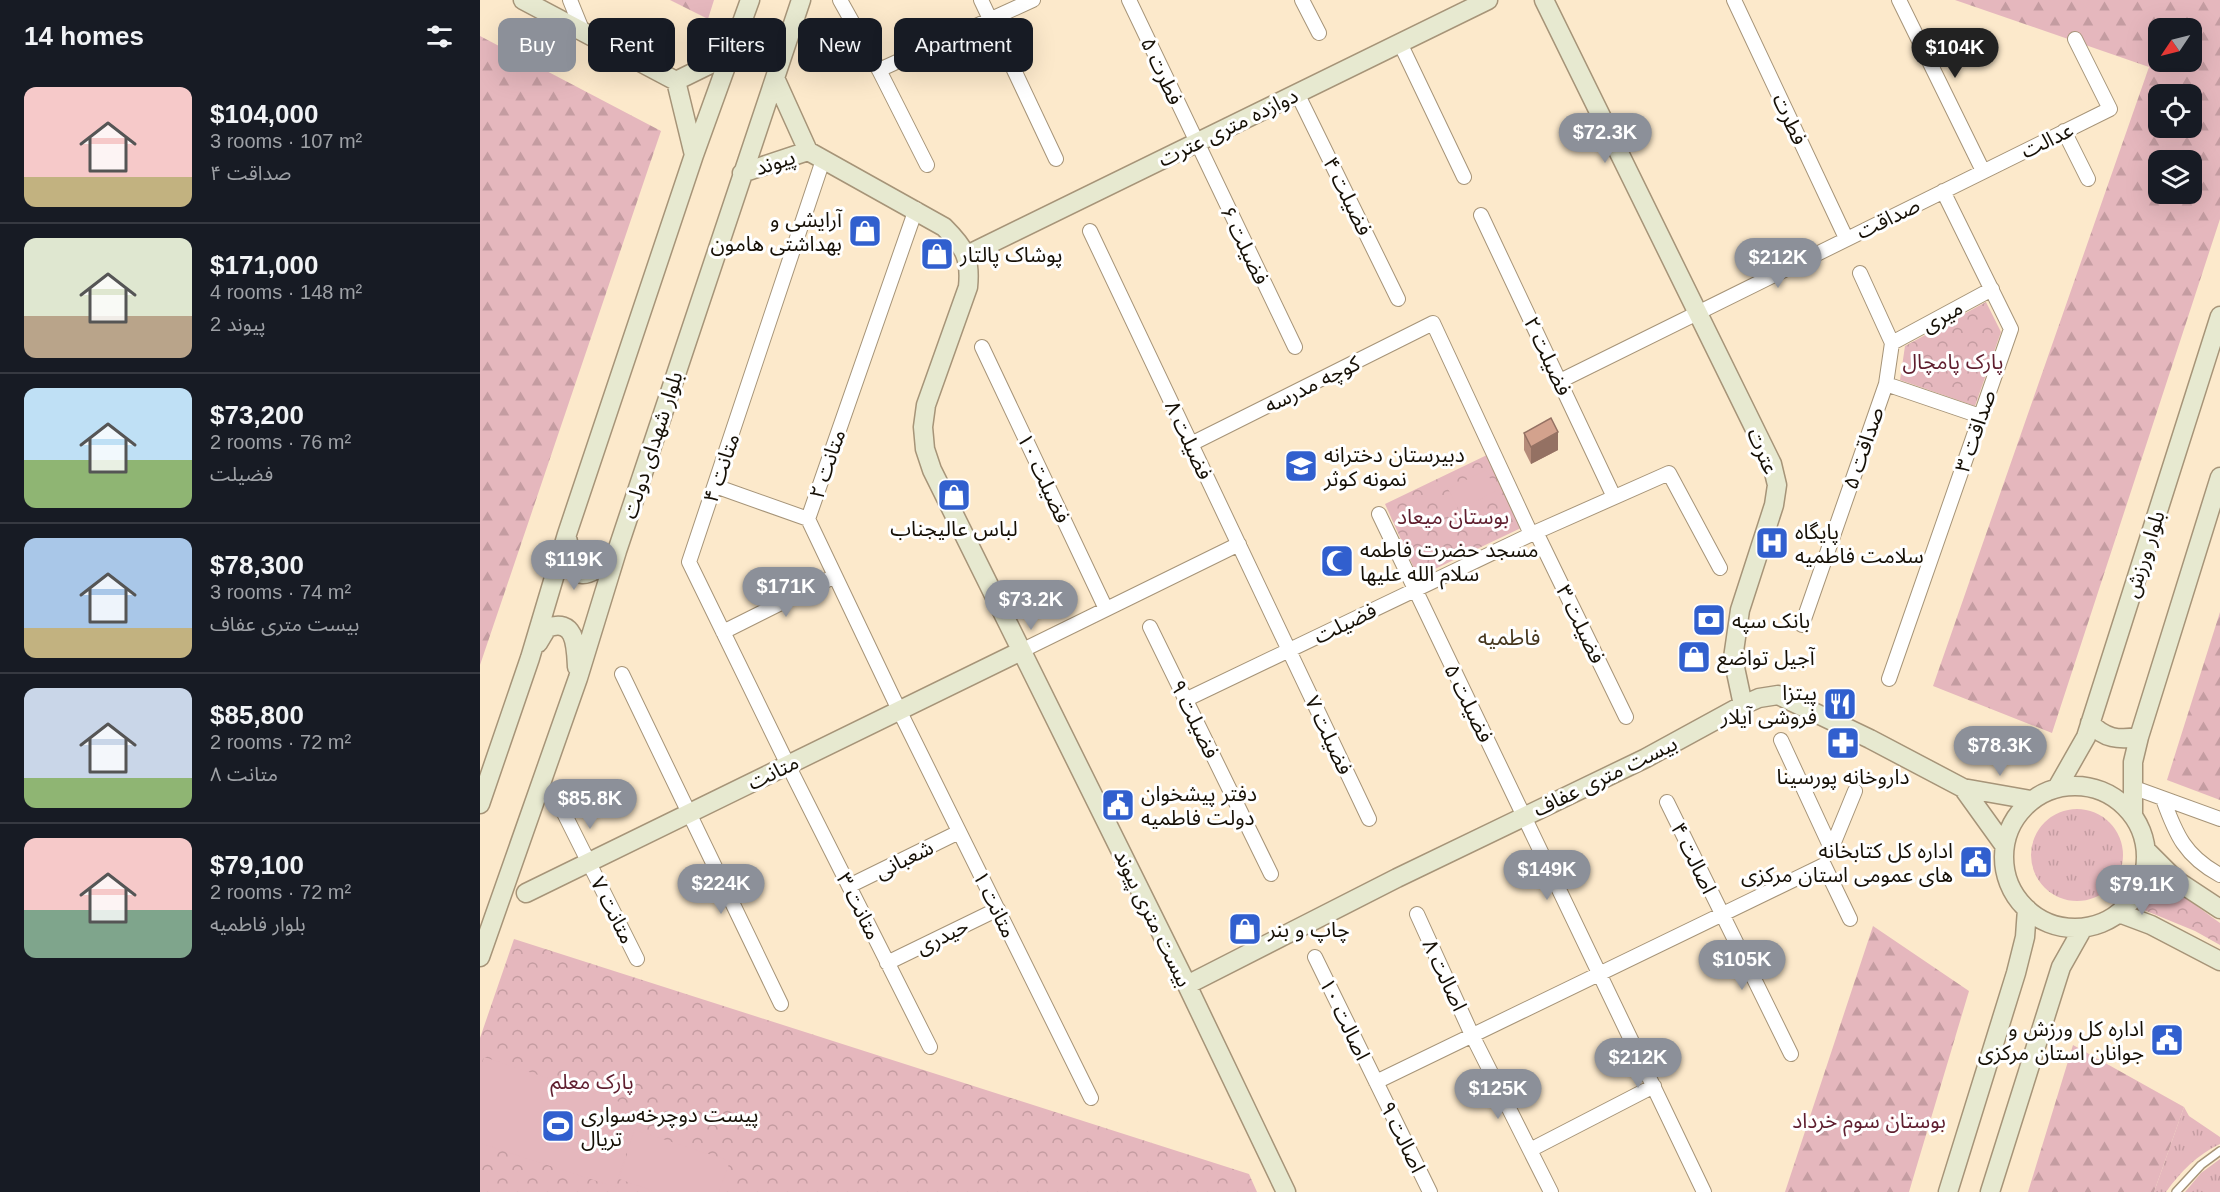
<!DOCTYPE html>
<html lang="en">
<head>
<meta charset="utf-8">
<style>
	body { margin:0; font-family:Arial,"Noto Sans Arabic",sans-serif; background:#242831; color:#f1f3f6; height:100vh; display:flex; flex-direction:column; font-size:22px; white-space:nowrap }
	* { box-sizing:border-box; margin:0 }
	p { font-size:20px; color:#9ea1a6 }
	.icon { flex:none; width:33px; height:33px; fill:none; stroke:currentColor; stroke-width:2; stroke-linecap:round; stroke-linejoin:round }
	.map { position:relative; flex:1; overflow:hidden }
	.sheet { display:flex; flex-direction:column; background:#171b24; width:480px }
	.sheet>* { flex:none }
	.top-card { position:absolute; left:18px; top:18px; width:570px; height:54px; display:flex; gap:12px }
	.needle { width:39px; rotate:235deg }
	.buttons { position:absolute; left:1668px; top:18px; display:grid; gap:12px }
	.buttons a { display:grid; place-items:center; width:54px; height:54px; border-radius:12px; background:#171b24; box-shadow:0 6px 24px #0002; font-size:30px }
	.price { position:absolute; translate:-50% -51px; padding:0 14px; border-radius:21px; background:#8c9099; color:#fff; font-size:20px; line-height:39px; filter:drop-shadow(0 2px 3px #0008) }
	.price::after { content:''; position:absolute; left:50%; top:36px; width:18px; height:14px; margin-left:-9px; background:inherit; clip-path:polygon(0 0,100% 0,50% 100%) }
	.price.current { background:#222; color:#fff }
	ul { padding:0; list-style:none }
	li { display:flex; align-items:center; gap:18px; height:150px; padding:0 24px }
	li+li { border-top:2px solid #363941 }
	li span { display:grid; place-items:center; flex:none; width:168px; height:120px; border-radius:12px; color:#555 }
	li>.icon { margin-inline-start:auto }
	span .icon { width:72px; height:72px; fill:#fffc; stroke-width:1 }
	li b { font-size:26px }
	h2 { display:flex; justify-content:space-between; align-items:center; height:72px; padding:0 24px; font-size:26px }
	.tag { padding:0 21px; border-radius:12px; background:#171b24; box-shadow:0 6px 24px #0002; font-size:21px; line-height:54px }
	.tag.current { background:#8c9099; color:#fff }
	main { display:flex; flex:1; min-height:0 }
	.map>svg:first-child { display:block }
</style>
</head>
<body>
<main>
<section class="sheet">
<h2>14 homes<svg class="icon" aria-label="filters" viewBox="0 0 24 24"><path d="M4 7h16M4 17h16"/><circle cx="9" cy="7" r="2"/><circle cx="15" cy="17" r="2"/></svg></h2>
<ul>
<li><span style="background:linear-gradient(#f6c9c9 75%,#c2b280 0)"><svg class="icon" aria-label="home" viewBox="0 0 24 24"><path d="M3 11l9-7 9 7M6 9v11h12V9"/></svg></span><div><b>$104,000</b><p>3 rooms · 107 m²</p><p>صداقت ۴</p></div></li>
<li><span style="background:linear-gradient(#dfe7d0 65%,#b9a48a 0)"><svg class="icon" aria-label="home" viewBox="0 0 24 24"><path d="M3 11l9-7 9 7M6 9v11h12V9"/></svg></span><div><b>$171,000</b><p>4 rooms · 148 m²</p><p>پیوند 2</p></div></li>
<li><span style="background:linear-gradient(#bfe0f5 60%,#8fb573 0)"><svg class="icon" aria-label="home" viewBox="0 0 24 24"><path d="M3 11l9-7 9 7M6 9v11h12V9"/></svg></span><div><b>$73,200</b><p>2 rooms · 76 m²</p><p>فضیلت</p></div></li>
<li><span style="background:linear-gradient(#a9c7e8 75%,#c2b280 0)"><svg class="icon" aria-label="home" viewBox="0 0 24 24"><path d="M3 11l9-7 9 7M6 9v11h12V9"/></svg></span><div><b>$78,300</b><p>3 rooms · 74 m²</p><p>بیست متری عفاف</p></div></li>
<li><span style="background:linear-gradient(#c9d6e8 75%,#8fb573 0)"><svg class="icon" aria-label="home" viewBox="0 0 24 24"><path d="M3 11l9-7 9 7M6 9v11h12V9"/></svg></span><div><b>$85,800</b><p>2 rooms · 72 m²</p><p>متانت ۸</p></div></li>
<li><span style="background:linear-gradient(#f6c9c9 60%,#7fa58c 0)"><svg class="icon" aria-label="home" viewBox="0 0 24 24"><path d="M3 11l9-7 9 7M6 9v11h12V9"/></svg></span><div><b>$79,100</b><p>2 rooms · 72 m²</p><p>بلوار فاطمیه</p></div></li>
</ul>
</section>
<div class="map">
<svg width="1740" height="1192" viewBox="0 0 1740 1192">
	<defs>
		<pattern id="grass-tufts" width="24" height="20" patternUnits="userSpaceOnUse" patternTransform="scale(1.5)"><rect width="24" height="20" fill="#e5b7bd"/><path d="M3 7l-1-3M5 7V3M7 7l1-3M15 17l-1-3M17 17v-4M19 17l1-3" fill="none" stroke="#c49ca1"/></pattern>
		<pattern id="forest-firs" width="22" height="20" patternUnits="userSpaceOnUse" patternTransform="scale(1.5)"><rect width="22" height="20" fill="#e5b7bd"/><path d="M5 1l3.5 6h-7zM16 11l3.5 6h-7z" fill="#c49ca1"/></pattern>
		<pattern id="park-crowns" width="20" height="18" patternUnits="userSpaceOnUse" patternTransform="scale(1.5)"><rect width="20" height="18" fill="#e5b7bd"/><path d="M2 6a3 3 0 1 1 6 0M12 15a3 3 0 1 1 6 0" fill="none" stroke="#c49ca1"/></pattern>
	</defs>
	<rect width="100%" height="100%" fill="#fce9cb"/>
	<path fill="url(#grass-tufts)" d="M1551 855a46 46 0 1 1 92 0a46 46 0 1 1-92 0Z
		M1704,1107l5,9 31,21v7c-23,11 -39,27 -54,48h-12z
		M1740,1159v33h-35l16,-19z"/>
	<path fill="url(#forest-firs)" fill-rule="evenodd" d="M190,0h44l-6,19z
		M1475,0h265v219l-168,514 -119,-47 216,-619zM1678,28h34v34h-34zM1678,94h34v34h-34zM1678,160h34v34h-34z
		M0,36l181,95 -181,534z
		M1740,612v188l-53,-20z
		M1393,926l96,65 -60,201h-124z
		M1593,1045l111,62 -30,85h-126z"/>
	<path fill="url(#park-crowns)" d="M1506,302l15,30 -26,74 -75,-26 5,-34z
		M1007,455l34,73 -103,49 -33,-73z
		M1681,880l59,43v22l-25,-14 -51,-21 11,-14z
		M34,939l735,235 8,18h-777v-154z"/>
	<path fill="#e5b7bd" d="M1006,470l10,21 -37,19 -11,-21z
		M4,1057l157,52 -26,78 -135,-44v-73z
		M155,1130l95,31 -11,31h-62l-38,-13z"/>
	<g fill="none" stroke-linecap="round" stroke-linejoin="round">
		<defs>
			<path id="lane" d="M1696,1192l25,-27 19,-14"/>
			<path id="street" d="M90,0l13,32
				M360,0l39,70 48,95
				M501,0l75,159
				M649,0l166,347
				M822,0l17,33
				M1254,0l112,238
				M1419,0l84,171
				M920,43l64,134
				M399,70l154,-70
				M817,93l101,206
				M1584,131l24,48
				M343,160l-134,402 99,203 142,282
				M436,209l-108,310 91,191 192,388
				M1001,215l133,282
				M610,231l279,588
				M1412,343l100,-54
				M502,347l124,262
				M1080,381l550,-272 -35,-70
				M1406,384l94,32
				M711,444l242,-121 98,211
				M235,486l93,33
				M899,514l325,678
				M1056,532l90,185
				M1322,625l84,-241 6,-41 -32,-70
				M670,627l121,247
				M243,632l112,-56
				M541,651l218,-107
				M142,674l159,330
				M1409,679l122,-350 -68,-138
				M705,700l351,-168 133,-59 51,95
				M1301,740l50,108
				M1652,787l88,32
				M1683,799c13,36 22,57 57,76
				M1187,802l124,252
				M84,813l73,146
				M1350,852l25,-61
				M1344,865l26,54
				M369,886l110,-54
				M937,914l55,121 79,157
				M835,957l115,235
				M407,963l111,-54
				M896,1082l448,-217
				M1050,1150l124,-64"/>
			<path id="secondary" d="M43,0l153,81
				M1064,0l228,464 5,21 -3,20 -34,105 -7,48 10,47
				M295,78l33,73
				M196,81l18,74
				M196,81l55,-27
				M328,151l136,76c20,20 27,30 24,60l-42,118 -3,22 2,22 7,21 255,515 99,207
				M262,173l66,-22
				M487,255l521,-255
				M88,541c1,46 22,38 47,12
				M58,643l9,-15c29,-11 29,19 30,39
				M1610,723c15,16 28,17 49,14
				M1524 857a71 71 0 1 1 142 0a71 71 0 1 1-142 0Z
				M1483,788l41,57
				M1577,788l29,-51 134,-421
				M0,804l50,-146 37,-124 127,-379 56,-155
				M1653,816v-54l6,-25 81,-260
				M1666,850l30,30 44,29
				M46,893l495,-242
				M1639,913l32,12 69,36
				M0,957l98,-279 39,-127 184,-551
				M707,985l210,-107 249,-120 97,-53 16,-7 19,-3 92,44 93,49 68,12
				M1468,1192l68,-219 9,-36 2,-28
				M1510,1192l71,-225 22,-39"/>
		</defs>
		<use href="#lane" stroke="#a69478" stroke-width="10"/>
		<use href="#street" stroke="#a69478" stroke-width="16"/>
		<use href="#secondary" stroke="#a69478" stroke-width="21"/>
		<use href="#lane" stroke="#fff" stroke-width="7"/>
		<use href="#street" stroke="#fff" stroke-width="14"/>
		<use href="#secondary" stroke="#e7e9d0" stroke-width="18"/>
	</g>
	<path fill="#b58b79" d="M1044,433l34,17 -27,14 -7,-14z"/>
	<path fill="#947163" d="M1078,432v18l-27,14v-17z"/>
	<path fill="#d3a28d" stroke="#947163" stroke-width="1.5" d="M1071,418l7,14 -27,15 -7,-14z"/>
	<defs>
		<symbol id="shop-square" viewBox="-11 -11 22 22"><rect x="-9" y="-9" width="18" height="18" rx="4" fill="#315fce" stroke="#fff"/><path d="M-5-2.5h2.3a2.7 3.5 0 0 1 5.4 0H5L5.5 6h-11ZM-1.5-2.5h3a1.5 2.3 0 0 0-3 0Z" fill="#fff"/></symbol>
		<symbol id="school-square" viewBox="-11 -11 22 22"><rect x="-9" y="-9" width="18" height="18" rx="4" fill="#315fce" stroke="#fff"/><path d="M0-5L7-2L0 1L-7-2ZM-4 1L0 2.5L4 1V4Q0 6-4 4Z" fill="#fff"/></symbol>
		<symbol id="hospital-square" viewBox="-11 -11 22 22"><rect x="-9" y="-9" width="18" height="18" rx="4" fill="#315fce" stroke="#fff"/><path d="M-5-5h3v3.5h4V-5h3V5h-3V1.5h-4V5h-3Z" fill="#fff"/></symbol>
		<symbol id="mosque-square" viewBox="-11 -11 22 22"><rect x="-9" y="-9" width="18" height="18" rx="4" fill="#315fce" stroke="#fff"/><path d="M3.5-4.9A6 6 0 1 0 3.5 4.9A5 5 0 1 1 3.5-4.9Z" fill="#fff"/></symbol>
		<symbol id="bank-square" viewBox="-11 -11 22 22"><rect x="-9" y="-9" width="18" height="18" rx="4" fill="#315fce" stroke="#fff"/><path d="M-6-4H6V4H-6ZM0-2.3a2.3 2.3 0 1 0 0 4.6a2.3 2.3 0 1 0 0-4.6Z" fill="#fff"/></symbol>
		<symbol id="restaurant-square" viewBox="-11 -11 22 22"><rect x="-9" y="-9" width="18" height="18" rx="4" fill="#315fce" stroke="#fff"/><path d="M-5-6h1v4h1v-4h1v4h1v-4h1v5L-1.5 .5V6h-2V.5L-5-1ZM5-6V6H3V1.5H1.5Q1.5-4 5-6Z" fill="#fff"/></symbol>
		<symbol id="pharmacy-square" viewBox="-11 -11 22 22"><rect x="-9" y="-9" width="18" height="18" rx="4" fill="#315fce" stroke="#fff"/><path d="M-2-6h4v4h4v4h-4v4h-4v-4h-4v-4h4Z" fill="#fff"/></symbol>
		<symbol id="civic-square" viewBox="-11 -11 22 22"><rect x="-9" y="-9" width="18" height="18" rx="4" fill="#315fce" stroke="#fff"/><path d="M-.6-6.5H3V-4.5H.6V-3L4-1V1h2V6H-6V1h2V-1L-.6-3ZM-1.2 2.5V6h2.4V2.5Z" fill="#fff"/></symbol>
		<symbol id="stadium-square" viewBox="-11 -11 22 22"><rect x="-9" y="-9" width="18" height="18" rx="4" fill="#315fce" stroke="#fff"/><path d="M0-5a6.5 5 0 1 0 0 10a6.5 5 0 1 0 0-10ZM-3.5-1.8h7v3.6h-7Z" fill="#fff"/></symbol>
	</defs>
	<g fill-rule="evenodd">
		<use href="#shop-square" x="366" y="212" width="38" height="38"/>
		<use href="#shop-square" x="438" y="235" width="38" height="38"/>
		<use href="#school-square" x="802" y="447" width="38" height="38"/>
		<use href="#shop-square" x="455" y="476" width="38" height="38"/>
		<use href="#hospital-square" x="1273" y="524" width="38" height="38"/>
		<use href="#mosque-square" x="838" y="542" width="38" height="38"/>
		<use href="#bank-square" x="1210" y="601" width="38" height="38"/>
		<use href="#shop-square" x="1195" y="638" width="38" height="38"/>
		<use href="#restaurant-square" x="1341" y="685" width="38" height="38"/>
		<use href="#pharmacy-square" x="1344" y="724" width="38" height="38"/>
		<use href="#civic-square" x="619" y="786" width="38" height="38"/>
		<use href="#civic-square" x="1477" y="843" width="38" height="38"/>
		<use href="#shop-square" x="746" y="910" width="38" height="38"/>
		<use href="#civic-square" x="1668" y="1021" width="38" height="38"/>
		<use href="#stadium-square" x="59" y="1107" width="38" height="38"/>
	</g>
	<g text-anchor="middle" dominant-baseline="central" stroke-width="6" stroke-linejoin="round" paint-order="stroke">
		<g font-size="21" fill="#161006" stroke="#fff">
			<text transform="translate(682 71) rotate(65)">فطرت ۵</text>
			<text transform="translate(1310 119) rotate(65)">فطرت</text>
			<text transform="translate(748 127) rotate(-26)">دوازده متری عترت</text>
			<text transform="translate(1567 140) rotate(-26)">عدالت</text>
			<text transform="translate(295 162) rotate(-18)">پیوند</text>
			<text transform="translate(868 196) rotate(64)">فضیلت ۴</text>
			<text transform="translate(1408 218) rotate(-26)">صداقت</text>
			<text transform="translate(765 245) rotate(64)">فضیلت ۶</text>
			<text transform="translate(1462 316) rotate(-29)">میری</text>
			<text transform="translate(1068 356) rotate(65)">فضیلت ۲</text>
			<text transform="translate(832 384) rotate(-26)">کوچه مدرسه</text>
			<text transform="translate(1495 431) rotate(-71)">صداقت ۳</text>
			<text transform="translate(709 440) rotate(65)">فضیلت ۸</text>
			<text transform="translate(172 445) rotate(-72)">بلوار شهدای دولت</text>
			<text transform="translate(1383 448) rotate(-71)">صداقت ۵</text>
			<text transform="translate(1283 451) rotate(67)">عترت</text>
			<text transform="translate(347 464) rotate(-71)">متانت ۲</text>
			<text transform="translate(241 468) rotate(-71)">متانت ۴</text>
			<text transform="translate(564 478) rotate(65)">فضیلت ۱۰</text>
			<text transform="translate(1664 554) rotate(-72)">بلوار ورزش</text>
			<text transform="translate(865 623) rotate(-26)">فضیلت</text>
			<text transform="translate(1101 624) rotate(64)">فضیلت ۳</text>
			<text transform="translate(989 703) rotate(64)">فضیلت ۵</text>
			<text transform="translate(715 719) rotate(64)">فضیلت ۹</text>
			<text transform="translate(849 735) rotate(65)">فضیلت ۷</text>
			<text transform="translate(293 772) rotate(-26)">متانت</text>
			<text transform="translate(1125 776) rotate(-26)">بیست متری عفاف</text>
			<text transform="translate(1214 858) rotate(64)">اصالت ۴</text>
			<text transform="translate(424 859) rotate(-26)">شعبانی</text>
			<text transform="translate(515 904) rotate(64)">متانت ۱</text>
			<text transform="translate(379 906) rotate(63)">متانت ۳</text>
			<text transform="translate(133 910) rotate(63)">متانت ۷</text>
			<text transform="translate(673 918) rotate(64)">بیست متری پیوند</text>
			<text transform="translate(462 936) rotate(-26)">حیدری</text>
			<text transform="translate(965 975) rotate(65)">اصالت ۸</text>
			<text transform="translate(865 1019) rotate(64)">اصالت ۱۰</text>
			<text transform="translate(923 1137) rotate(64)">اصالت ۹</text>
		</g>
		<g font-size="21" fill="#161006" stroke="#fff" text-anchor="start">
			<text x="362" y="219" text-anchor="end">آرایشی و<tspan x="362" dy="24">بهداشتی هامون</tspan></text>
			<text x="480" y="254">پوشاک پالتار</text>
			<text x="844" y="454">دبیرستان دخترانه<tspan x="844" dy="24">نمونه کوثر</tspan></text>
			<text x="474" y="528" text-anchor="middle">لباس عالیجناب</text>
			<text x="1315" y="531">پایگاه<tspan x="1315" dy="24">سلامت فاطمیه</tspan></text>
			<text x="880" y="549">مسجد حضرت فاطمه<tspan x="880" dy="24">سلام الله علیها</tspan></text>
			<text x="1252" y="620">بانک سپه</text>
			<text x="1237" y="657">آجیل تواضع</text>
			<text x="1337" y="692" text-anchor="end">پیتزا<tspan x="1337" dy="24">فروشی آیلار</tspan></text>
			<text x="1363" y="776" text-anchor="middle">داروخانه پورسینا</text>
			<text x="661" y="793">دفتر پیشخوان<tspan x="661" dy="24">دولت فاطمیه</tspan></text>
			<text x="1473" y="850" text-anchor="end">اداره کل کتابخانه<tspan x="1473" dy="24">های عمومی استان مرکزی</tspan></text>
			<text x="788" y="929">چاپ و بنر</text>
			<text x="1664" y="1028" text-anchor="end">اداره کل ورزش و<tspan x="1664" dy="24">جوانان استان مرکزی</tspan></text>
			<text x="101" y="1114">پیست دوچرخه‌سواری<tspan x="101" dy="24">تریال</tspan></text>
		</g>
		<g font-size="21" fill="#5f1e2e" stroke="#fff">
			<text x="1473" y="361">پارک پامچال</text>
			<text x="973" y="516">بوستان میعاد</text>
			<text x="112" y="1081">پارک معلم</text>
			<text x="1389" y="1120">بوستان سوم خرداد</text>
		</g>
		<g font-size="22" fill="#47381f" stroke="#fff">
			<text x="1029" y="637">فاطمیه</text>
		</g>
	</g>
</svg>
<div class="buttons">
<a><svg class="needle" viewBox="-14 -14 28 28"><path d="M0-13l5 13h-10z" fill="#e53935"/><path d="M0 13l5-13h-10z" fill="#9ea1a6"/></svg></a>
<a><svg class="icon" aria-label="locate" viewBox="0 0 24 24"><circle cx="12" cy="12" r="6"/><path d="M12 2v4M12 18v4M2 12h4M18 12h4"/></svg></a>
<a><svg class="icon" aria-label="layers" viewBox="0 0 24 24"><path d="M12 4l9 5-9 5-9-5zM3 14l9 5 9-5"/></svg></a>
</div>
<b class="price current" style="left:1475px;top:79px">$104K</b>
<b class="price" style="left:1125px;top:164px">$72.3K</b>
<b class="price" style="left:1298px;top:289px">$212K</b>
<b class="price" style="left:94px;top:591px">$119K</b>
<b class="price" style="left:306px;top:618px">$171K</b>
<b class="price" style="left:551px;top:631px">$73.2K</b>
<b class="price" style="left:1520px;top:777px">$78.3K</b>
<b class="price" style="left:110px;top:830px">$85.8K</b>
<b class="price" style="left:1067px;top:901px">$149K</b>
<b class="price" style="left:241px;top:915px">$224K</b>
<b class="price" style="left:1662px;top:916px">$79.1K</b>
<b class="price" style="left:1262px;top:991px">$105K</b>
<b class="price" style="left:1158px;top:1089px">$212K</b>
<b class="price" style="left:1018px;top:1120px">$125K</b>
<div class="top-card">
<a class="tag current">Buy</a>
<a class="tag">Rent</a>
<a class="tag">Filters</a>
<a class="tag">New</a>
<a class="tag">Apartment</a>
</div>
</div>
</main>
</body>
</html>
